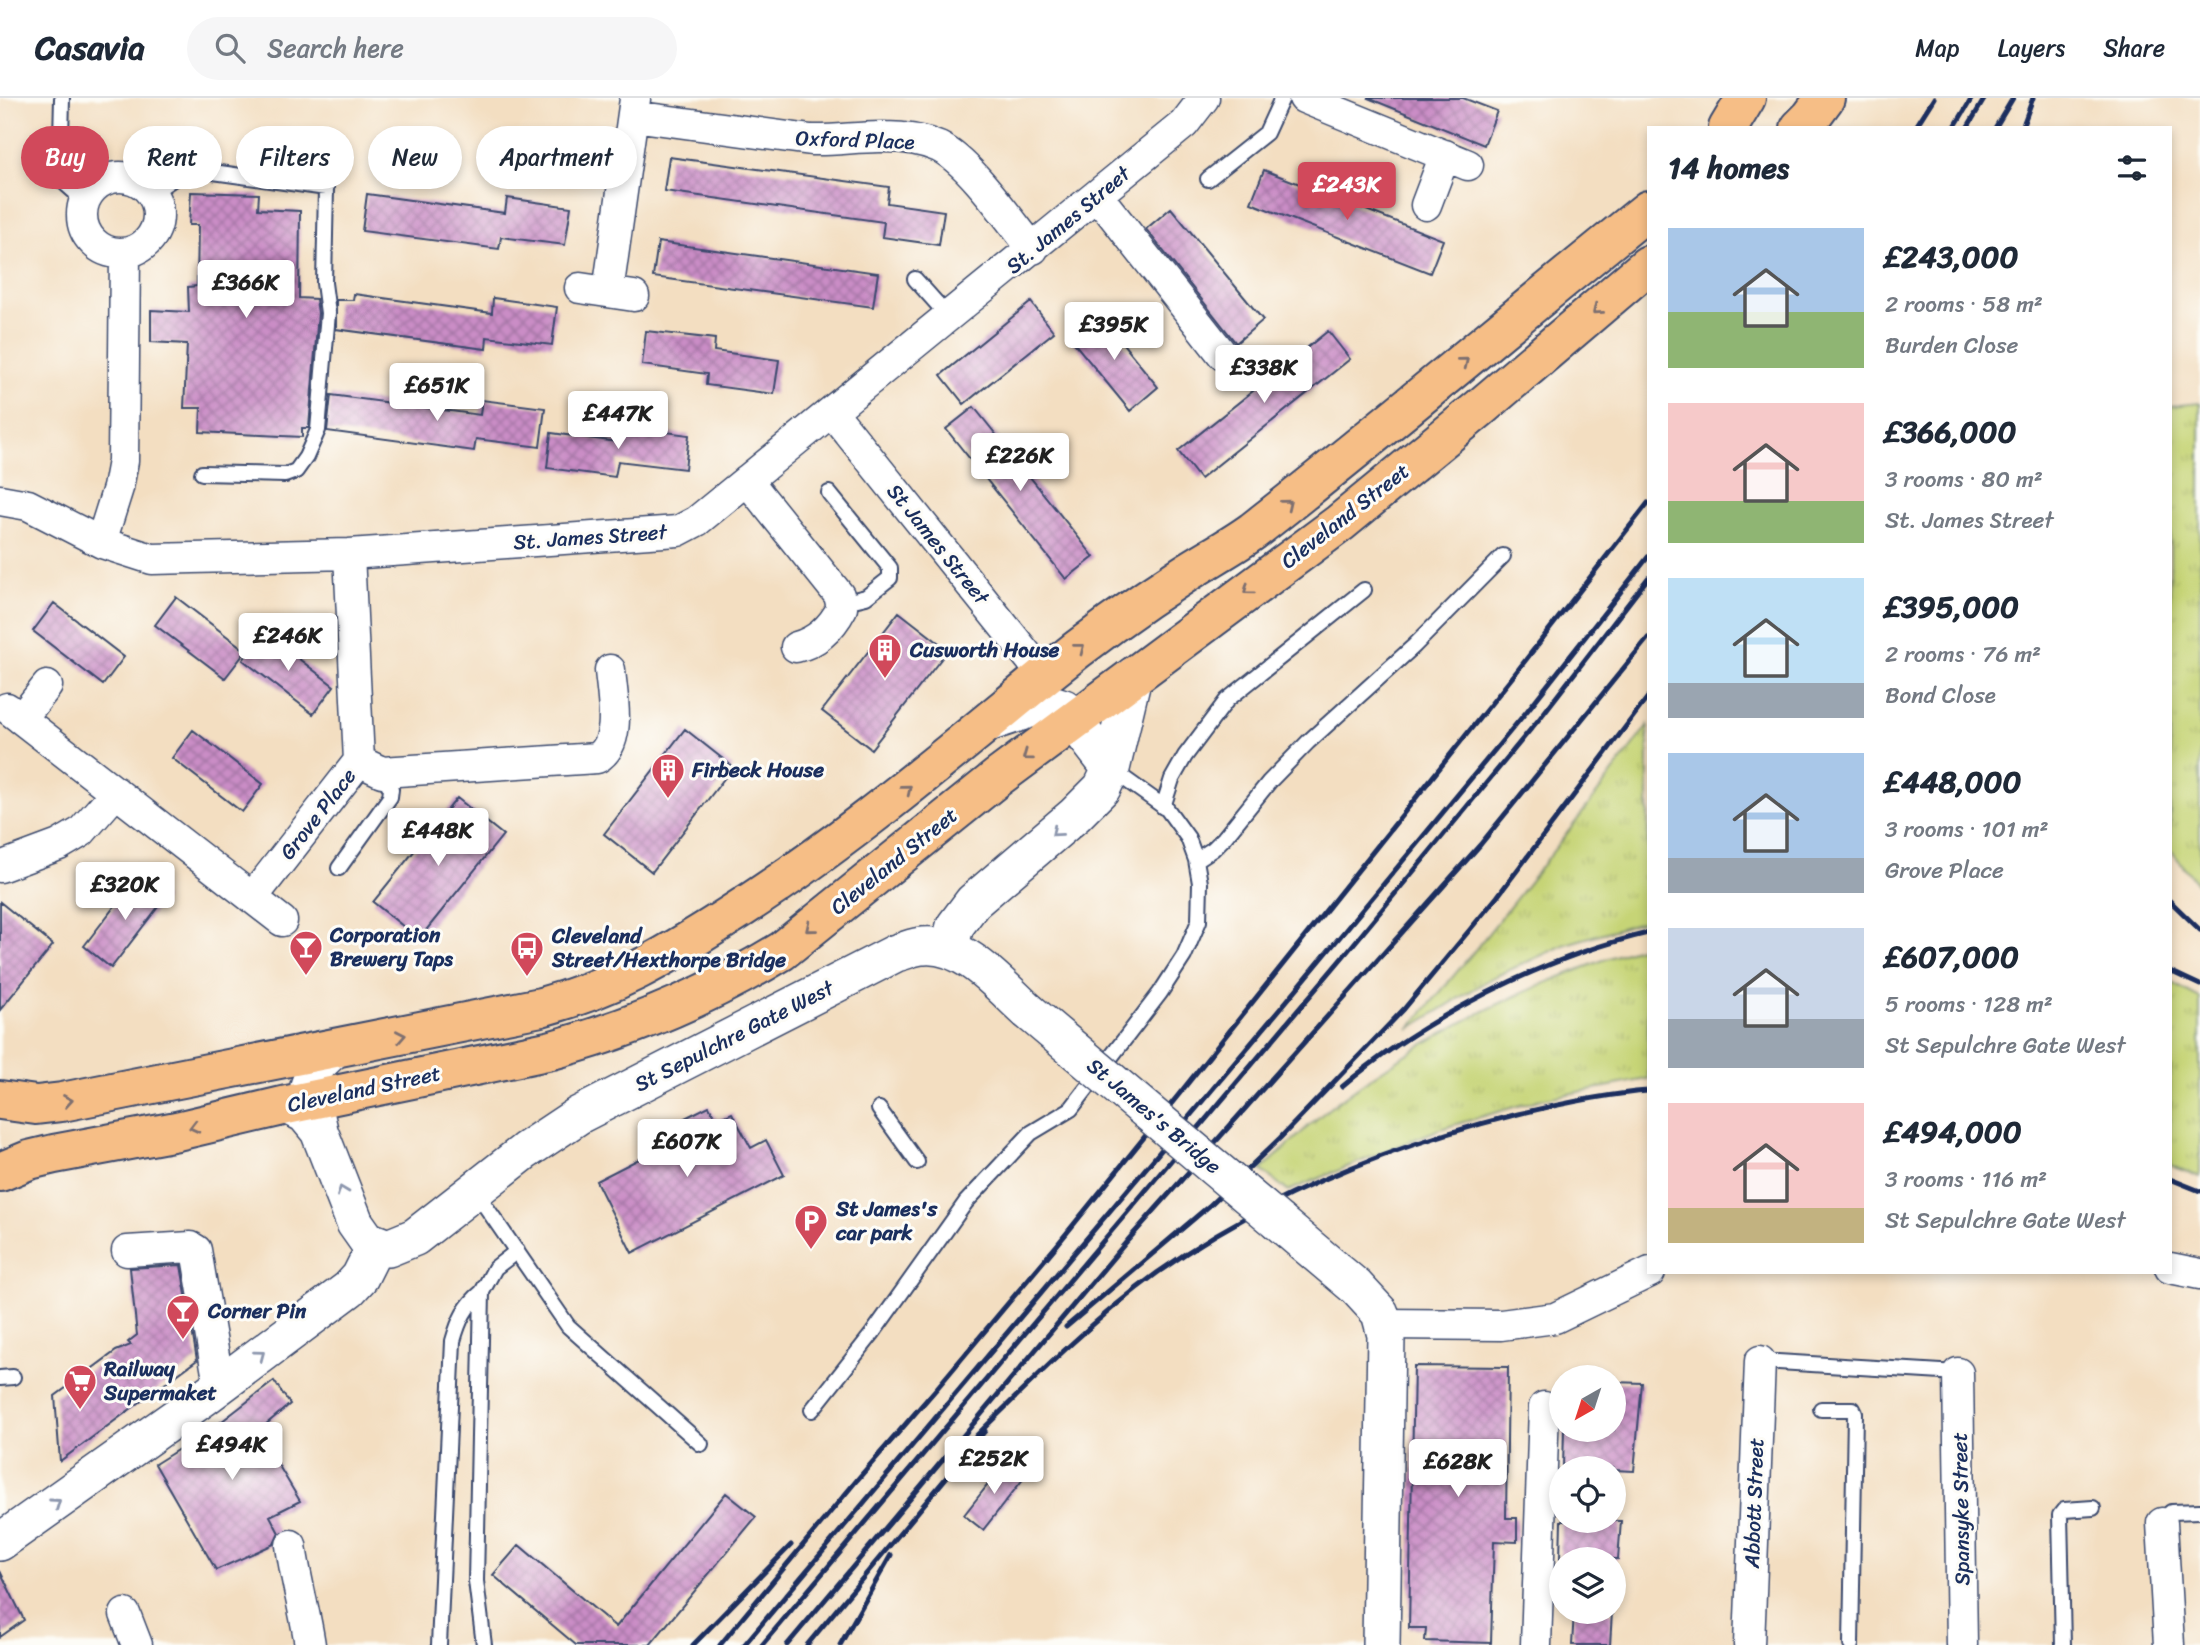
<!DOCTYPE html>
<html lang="en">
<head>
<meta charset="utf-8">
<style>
	body { margin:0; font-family:Sriracha,sans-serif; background:#f6f6f7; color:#1f2937; height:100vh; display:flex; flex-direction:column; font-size:26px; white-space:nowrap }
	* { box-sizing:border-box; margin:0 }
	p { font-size:23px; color:#747a83 }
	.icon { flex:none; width:38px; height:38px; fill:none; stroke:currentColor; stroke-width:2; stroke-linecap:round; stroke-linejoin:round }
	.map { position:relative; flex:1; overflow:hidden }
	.sheet { position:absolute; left:1647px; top:28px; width:525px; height:1148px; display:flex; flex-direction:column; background:#fff; border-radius:0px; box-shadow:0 4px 10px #0003 }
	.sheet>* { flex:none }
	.hud { position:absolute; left:21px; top:28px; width:665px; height:63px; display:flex; gap:14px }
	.needle { width:46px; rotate:219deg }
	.controls { position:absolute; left:1549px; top:1267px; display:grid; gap:14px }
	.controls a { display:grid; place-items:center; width:77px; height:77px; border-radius:50%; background:#fff; box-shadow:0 4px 10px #0003; font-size:35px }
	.price { position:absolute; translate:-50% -60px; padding:0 16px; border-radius:7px; background:#fff; color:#222; font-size:23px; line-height:46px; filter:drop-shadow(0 2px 4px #0008) }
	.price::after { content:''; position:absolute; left:50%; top:42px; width:21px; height:16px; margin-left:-10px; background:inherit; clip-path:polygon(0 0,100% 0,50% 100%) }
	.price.current { background:#d1495b; color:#fff }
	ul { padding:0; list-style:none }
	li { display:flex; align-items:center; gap:21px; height:175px; padding:0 21px }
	li span { display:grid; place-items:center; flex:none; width:196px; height:140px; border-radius:0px; color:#555 }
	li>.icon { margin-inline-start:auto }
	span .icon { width:84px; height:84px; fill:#fffc; stroke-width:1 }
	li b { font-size:30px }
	h2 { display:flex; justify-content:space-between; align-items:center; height:84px; padding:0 21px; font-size:30px }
	.pill { padding:0 24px; border-radius:32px; background:#fff; box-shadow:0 4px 10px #0003; font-size:24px; line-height:63px }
	.pill.current { background:#d1495b; color:#fff }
	header { display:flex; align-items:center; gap:42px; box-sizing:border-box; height:98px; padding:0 35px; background:#fff; border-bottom:2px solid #e0e1e3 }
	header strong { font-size:33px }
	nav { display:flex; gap:38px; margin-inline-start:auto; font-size:24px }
	.search { width:490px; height:63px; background:#f6f6f7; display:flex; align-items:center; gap:18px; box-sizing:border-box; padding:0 24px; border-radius:38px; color:#747a83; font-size:26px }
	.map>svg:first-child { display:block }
</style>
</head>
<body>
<header>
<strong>Casavia</strong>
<div class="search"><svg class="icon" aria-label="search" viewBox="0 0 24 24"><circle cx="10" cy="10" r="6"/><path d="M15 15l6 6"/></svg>Search here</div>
<nav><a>Map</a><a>Layers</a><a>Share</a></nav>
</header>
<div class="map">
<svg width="2200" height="1547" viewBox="0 0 2200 1547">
	<defs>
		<pattern id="grass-tufts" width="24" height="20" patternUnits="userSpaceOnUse" patternTransform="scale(1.75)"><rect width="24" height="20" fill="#c6d476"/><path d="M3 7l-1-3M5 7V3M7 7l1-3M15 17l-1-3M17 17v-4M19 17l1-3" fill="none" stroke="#aab668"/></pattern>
		<pattern id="building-cross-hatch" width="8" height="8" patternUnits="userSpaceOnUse" patternTransform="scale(1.75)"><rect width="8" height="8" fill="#ca8dc6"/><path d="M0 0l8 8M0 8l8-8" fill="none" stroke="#a374a4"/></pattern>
	</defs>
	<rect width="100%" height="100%" fill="#fdfcf7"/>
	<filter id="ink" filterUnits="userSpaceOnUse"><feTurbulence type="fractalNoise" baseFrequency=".0143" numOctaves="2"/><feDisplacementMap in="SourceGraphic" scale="14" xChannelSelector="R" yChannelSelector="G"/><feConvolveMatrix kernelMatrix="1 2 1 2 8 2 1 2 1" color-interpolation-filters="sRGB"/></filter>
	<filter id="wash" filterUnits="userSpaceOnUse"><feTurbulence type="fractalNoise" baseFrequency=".00686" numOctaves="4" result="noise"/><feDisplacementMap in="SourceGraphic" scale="28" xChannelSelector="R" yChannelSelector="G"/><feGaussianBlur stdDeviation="1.57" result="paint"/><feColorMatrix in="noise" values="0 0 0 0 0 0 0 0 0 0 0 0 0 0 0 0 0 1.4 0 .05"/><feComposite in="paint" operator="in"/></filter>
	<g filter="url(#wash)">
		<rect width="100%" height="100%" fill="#f3dec1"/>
		<path fill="url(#grass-tufts)" stroke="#70826a" stroke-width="2" d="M2200,305v484l-30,-38v-443z
			M1648,627v195l-82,24 -74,34 -83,51c84,-98 163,-200 239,-304z
			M1648,848v133l-107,20 -101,30 -152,62 -27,-21c24,-21 46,-44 71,-64 74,-57 159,-103 246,-136 23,-9 46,-19 70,-24z
			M2170,884l30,16v179l-30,-12z"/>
		<g id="blocks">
			<path fill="url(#building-cross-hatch)" d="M1368,0h95l34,13 -13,34z
				M669,59l220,30 -2,16 57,8 -5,34 -57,-8 2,-15 -220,-31z
				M1264,72l179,70 -13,33 -179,-70z
				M191,94l68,2 -1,15 42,2 -1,87 17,1 2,14 -9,115h-7v9l-102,-5 1,-24h-17l3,-64 -36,-2v-32l38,2 -1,-25 9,-1 1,-61h-9z
				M367,96l138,19 2,-15 64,9 -6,38 -64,-8 -2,12 -137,-18z
				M1171,110l92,112 -27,23 -90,-114z
				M658,144l220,31 -5,34 -220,-30z
				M354,196l138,19 1,-15 64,9 -5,38 -65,-8 -1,12 -150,-20v-29h17z
				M1031,204l23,30 -90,72 -23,-29z
				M1099,216l59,73 -28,24 -60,-73z
				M646,233l69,8 -1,12 65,9 -5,34 -68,-9 1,-11 -65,-9z
				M1328,233l22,28 -150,120 -22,-28z
				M331,297l149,20 2,-15 63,8 -5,39 -64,-8 -2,12 -147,-20z
				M974,309l120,150 -28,22 -120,-150z
				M620,328l69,9 -4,34 -67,-8 -3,16 -68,-9 4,-35 67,9z
				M176,499l70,54 -21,27 -70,-53z
				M54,505l70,54 -21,28 -70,-54z
				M899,514l49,38 -77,99 -49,-38z
				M264,534l70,54 -21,28 -70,-54z
				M685,631l48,38 -81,105 -48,-38z
				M193,632l70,54 -21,28 -70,-54z
				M457,700l46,37 -84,104 -46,-37z
				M138,778l27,22 -54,70 -27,-22z
				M0,804l53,43 -53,65z
				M709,1008l8,14 15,-7 19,35 15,-8 18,35 -152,78 -36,-72 96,-49 -7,-14z
				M181,1167l16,95 -137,101 -5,-65 61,-45 15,-6 -3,-3 9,-7 -7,-67z
				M1414,1268l94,1 -2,151h11v24l-23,-1 -3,102 -66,-2 1,-13h-17z
				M274,1283l16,23 -32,27 42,70 -30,15 9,17 -5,11 -58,26 -61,-106 62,-39z
				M1614,1284l28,1 -8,88 -20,-1v-2h-51l1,-38h50z
				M1005,1365l19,15 -41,52 -19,-15z
				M726,1395l30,24 -106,128h-74l-83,-70 26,-30 97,82z
				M1561,1423h60l-3,38h-58z
				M0,1473l24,49 -24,17z
				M1574,1514h38l-2,33h-38z"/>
		</g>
	</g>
	<g filter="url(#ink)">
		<use href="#blocks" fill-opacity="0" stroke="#3b496d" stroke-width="2"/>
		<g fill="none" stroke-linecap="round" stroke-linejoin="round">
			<defs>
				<path id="service" d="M62,0l-2,81 25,22
					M1208,81l58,-46 16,-35
					M152,95l31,-21 16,-2 127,18 -2,95 4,30 -10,117 -12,27 -10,14 -11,4 -83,-2
					M915,181l34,38
					M829,395l61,75v10l-24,19 -25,6
					M1163,709l9,-28 13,-23 42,-56 137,-110
					M1196,762l17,-11 11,-11 45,-56 39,-40 106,-96 89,-90
					M339,770l51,-71 1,-8 -9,-17
					M879,1011l38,53
					M475,1093l93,135 133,118
					M1760,1263l198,12
					M0,1280l13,-1
					M1821,1311h32l2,4 -4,232
					M812,1312l60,-76 94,-132 65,-69 40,-24 89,-116 24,-37 15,-35 1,-38 -4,-23 -8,-22 -21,-29 -56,-40
					M2162,1425l9,-11 29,-1
					M439,1547l14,-304c6,-21 12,-35 29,-49
					M484,1547l-8,-64 6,-289 13,-24 22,-17
					M2063,1547l-3,-130 4,-5 29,-2"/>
				<path id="minor" d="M1304,0l164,67
					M633,18l178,24c25,1 50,-4 75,-3 17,0 37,3 53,10 31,15 71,74 94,102
					M82 117a38 38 0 1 1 76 0a38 38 0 1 1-76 0Z
					M1097,97l126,160
					M1426,107l19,-50
					M580,190l54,8
					M608,194l27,-193
					M832,314l212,264
					M747,382l92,115 3,13c-10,19 -25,34 -46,39
					M0,402l28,5 74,38 50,16 197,-5 329,-23 19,-10 487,-397 20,-26
					M101,444l17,-54 5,-27 2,-207
					M7,610l275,213
					M21,621l26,-33
					M359,663l23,11 215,-14c26,-15 15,-62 13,-88
					M0,769l59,-22 22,-13 35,-40
					M252,800l107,-137 -10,-207
					M127,1153l64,-4 5,3 23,135
					M2170,1170l30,6
					M1383,1226l118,1 54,-7 95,-46
					M1958,1275l4,272
					M2162,1425l7,122
					M291,1447c4,33 14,66 19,100
					M125,1516l12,31
					M1536,1547l8,-238
					M1749,1547l11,-284"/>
				<path id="tertiary" d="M1111,671l22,-93
					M949,851l6,-23 18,-24 102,-87 27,-27 9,-19 -47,-61 -16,-5 -57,19
					M287,1007l18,9 14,17 36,92 12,17 21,8 27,-11 110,-86 54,-36 317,-162c9,-2 18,-7 27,-7 42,-4 77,40 105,65
					M319,1032l-10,-44 8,-21 17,-16
					M1279,1124l77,65 24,26 6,22 -5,310
					M0,1444l203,-144 146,-109 11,-12 16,-32"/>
				<path id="trunk" d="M1728,30l18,-30
					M1800,30l11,-11 14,-19
					M0,1002l36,5 26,-3 479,-95c74,-20 122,-49 185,-89 113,-71 214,-157 318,-242 44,-36 91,-70 139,-101 23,-15 48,-28 70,-44 134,-104 263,-215 395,-321
					M0,1074l29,-12 25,-6 123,-23 110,-26 265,-55c82,-22 158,-55 230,-99l215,-173 343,-255 140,-115 168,-143"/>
			</defs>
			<use href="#service" stroke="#3b496d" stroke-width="18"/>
			<use href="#minor" stroke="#3b496d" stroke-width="33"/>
			<use href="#tertiary" stroke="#3b496d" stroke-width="40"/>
			<use href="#trunk" stroke="#3b496d" stroke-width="42"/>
			<use href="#service" stroke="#fff" stroke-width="14"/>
			<use href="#minor" stroke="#fff" stroke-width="30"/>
			<use href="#tertiary" stroke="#fff" stroke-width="37"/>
			<use href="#trunk" stroke="#f6be86" stroke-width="38"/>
			<path stroke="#1b2f5e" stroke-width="5" d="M1915,30l19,-30
				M1954,30l18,-30
				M1967,30l18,-30
				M1995,30l18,-30
				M2022,30l11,-30
				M2170,803l30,29
				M2170,873l30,14
				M1342,989c81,-69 203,-130 306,-154
				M2170,1081l30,12
				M1066,1229l143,-121 71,-68 124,-129 93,-112 151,-200
				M976,1338c58,-57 115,-115 181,-163 108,-77 233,-127 361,-159 42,-10 87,-20 130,-23
				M693,1547l98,-100
				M720,1547l137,-165 80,-92 120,-143 123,-152 334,-418 134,-172
				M744,1547l536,-636 247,-298 121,-154
				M762,1547l585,-693 193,-234 108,-140
				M787,1547l341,-405 352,-395 168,-207
				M807,1547l178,-214
				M840,1547l51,-90"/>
			<defs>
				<path id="tertiary-bridge" d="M1028,913l251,211"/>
			</defs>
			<use href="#tertiary-bridge" stroke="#3b496d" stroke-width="40" stroke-linecap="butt"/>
			<use href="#tertiary-bridge" stroke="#fff" stroke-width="37"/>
		</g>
		<defs><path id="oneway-chevron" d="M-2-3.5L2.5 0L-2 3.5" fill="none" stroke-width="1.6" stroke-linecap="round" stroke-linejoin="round" transform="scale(1.75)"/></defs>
		<g stroke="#7e6f70">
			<use href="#oneway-chevron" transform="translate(1597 212) rotate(140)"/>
			<use href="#oneway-chevron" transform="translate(1464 264) rotate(-39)"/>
			<use href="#oneway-chevron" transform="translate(1287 406) rotate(-39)"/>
			<use href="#oneway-chevron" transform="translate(1248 492) rotate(144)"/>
			<use href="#oneway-chevron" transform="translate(1080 550) rotate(-38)"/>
			<use href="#oneway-chevron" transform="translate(1027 658) rotate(144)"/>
			<use href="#oneway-chevron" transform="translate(907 691) rotate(-39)"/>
			<use href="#oneway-chevron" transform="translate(810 830) rotate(141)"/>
			<use href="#oneway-chevron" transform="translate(401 938) rotate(-11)"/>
			<use href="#oneway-chevron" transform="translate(68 1003) rotate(-10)"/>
			<use href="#oneway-chevron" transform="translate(194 1029) rotate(166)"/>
		</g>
		<g stroke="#8d97ae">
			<use href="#oneway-chevron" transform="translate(1056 734) rotate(140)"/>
			<use href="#oneway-chevron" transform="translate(342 1093) rotate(-111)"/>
			<use href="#oneway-chevron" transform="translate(260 1257) rotate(-37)"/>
			<use href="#oneway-chevron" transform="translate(56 1405) rotate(-35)"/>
		</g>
	</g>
	<defs>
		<symbol id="building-pin" viewBox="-11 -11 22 30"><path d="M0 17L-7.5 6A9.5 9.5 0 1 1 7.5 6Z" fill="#d1495b" stroke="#fdfcf7"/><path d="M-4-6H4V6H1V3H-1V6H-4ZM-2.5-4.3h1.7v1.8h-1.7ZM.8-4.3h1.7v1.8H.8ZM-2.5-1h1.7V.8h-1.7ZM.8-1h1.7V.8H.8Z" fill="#fff"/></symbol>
		<symbol id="bar-pin" viewBox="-11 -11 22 30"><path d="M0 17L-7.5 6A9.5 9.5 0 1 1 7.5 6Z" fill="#d1495b" stroke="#fdfcf7"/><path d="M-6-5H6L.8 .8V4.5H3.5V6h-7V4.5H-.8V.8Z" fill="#fff"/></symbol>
		<symbol id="bus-pin" viewBox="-11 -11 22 30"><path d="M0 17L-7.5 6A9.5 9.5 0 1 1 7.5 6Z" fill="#d1495b" stroke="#fdfcf7"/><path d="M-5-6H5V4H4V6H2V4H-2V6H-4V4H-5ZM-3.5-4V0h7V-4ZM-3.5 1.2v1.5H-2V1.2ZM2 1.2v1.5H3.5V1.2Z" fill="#fff"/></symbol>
		<symbol id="parking-pin" viewBox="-11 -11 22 30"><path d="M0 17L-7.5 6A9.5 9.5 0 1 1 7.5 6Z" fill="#d1495b" stroke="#fdfcf7"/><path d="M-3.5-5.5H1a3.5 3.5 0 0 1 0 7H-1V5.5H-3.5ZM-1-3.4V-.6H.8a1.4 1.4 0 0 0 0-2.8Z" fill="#fff"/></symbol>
		<symbol id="supermarket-pin" viewBox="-11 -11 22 30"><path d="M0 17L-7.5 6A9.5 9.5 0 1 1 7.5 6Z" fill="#d1495b" stroke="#fdfcf7"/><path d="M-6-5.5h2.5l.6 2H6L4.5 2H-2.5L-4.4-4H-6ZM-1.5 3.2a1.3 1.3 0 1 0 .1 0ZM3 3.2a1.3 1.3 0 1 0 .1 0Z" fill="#fff"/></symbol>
	</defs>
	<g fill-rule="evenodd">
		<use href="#building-pin" x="866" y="533" width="38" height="52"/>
		<use href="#building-pin" x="649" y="653" width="38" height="52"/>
		<use href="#bar-pin" x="287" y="830" width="38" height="52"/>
		<use href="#bus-pin" x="508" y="831" width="38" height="52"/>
		<use href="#parking-pin" x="792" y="1104" width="38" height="52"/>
		<use href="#bar-pin" x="164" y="1194" width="38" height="52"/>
		<use href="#supermarket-pin" x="61" y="1264" width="38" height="52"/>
	</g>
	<g text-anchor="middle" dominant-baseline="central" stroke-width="6" stroke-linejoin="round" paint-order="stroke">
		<g font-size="21" fill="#1b2f5e" stroke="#fdfcf7">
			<text transform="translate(855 42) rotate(2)">Oxford Place</text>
			<text transform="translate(1068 122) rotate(-40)">St. James Street</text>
			<text transform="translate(1345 418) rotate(-38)">Cleveland Street</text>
			<text transform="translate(590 439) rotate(-4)">St. James Street</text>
			<text transform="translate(938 446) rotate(51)">St James Street</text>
			<text transform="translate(318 716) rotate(-52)">Grove Place</text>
			<text transform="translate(894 763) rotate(-39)">Cleveland Street</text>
			<text transform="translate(734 938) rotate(-27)">St Sepulchre Gate West</text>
			<text transform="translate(364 991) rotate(-12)">Cleveland Street</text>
			<text transform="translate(1154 1018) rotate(40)">St James's Bridge</text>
			<text transform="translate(1754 1405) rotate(-88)">Abbott Street</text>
			<text transform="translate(1961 1411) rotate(-91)">Spansyke Street</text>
		</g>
		<g font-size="21" font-weight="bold" fill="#1b2f5e" stroke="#fdfcf7" text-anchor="start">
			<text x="910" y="552">Cusworth House</text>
			<text x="692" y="672">Firbeck House</text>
			<text x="330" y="837">Corporation<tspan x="330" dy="24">Brewery Taps</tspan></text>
			<text x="552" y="838">Cleveland<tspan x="552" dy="24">Street/Hexthorpe Bridge</tspan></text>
			<text x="836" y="1111">St James's<tspan x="836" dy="24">car park</tspan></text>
			<text x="208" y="1213">Corner Pin</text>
			<text x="104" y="1271">Railway<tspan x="104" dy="24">Supermaket</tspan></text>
		</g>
	</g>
</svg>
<div class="controls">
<a><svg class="needle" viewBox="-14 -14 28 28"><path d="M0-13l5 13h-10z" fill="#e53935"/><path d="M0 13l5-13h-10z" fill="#747a83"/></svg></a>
<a><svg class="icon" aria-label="locate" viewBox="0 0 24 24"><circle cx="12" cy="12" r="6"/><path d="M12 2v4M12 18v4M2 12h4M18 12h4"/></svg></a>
<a><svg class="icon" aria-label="layers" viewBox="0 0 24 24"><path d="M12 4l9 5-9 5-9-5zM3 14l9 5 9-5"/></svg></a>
</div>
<b class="price current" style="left:1347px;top:124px">£243K</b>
<b class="price" style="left:246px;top:222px">£366K</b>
<b class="price" style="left:1114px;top:264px">£395K</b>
<b class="price" style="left:1264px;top:307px">£338K</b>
<b class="price" style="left:437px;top:325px">£651K</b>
<b class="price" style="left:618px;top:353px">£447K</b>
<b class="price" style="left:1020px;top:395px">£226K</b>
<b class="price" style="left:288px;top:575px">£246K</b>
<b class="price" style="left:438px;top:770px">£448K</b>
<b class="price" style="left:125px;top:824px">£320K</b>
<b class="price" style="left:687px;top:1081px">£607K</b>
<b class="price" style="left:232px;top:1384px">£494K</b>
<b class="price" style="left:994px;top:1398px">£252K</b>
<b class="price" style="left:1458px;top:1401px">£628K</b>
<div class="hud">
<a class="pill current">Buy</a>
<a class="pill">Rent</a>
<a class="pill">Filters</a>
<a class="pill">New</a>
<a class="pill">Apartment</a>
</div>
<section class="sheet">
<h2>14 homes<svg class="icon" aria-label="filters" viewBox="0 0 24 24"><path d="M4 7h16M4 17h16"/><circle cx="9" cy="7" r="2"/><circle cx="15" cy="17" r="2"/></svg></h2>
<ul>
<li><span style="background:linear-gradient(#a9c7e8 60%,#8fb573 0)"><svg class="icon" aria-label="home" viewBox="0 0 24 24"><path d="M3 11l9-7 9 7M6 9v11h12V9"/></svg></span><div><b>£243,000</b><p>2 rooms · 58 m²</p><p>Burden Close</p></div></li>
<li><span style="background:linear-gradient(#f6c9c9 70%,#8fb573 0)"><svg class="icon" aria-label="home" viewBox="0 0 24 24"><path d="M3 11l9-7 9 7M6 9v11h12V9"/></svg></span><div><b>£366,000</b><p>3 rooms · 80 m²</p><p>St. James Street</p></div></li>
<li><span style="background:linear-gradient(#bfe0f5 75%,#9aa5b1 0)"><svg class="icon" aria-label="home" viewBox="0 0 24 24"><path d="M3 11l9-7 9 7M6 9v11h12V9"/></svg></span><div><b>£395,000</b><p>2 rooms · 76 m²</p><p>Bond Close</p></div></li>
<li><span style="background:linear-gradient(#a9c7e8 75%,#9aa5b1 0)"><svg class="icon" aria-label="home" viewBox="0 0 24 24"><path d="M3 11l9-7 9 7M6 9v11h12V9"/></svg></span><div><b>£448,000</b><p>3 rooms · 101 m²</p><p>Grove Place</p></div></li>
<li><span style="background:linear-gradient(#c9d6e8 65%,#9aa5b1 0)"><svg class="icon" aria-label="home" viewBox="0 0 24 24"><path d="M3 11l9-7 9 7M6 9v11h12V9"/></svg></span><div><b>£607,000</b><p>5 rooms · 128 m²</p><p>St Sepulchre Gate West</p></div></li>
<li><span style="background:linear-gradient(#f6c9c9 75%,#c2b280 0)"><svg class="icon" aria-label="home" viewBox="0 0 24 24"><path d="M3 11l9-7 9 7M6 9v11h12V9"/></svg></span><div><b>£494,000</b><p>3 rooms · 116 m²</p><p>St Sepulchre Gate West</p></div></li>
</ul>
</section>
</div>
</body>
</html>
